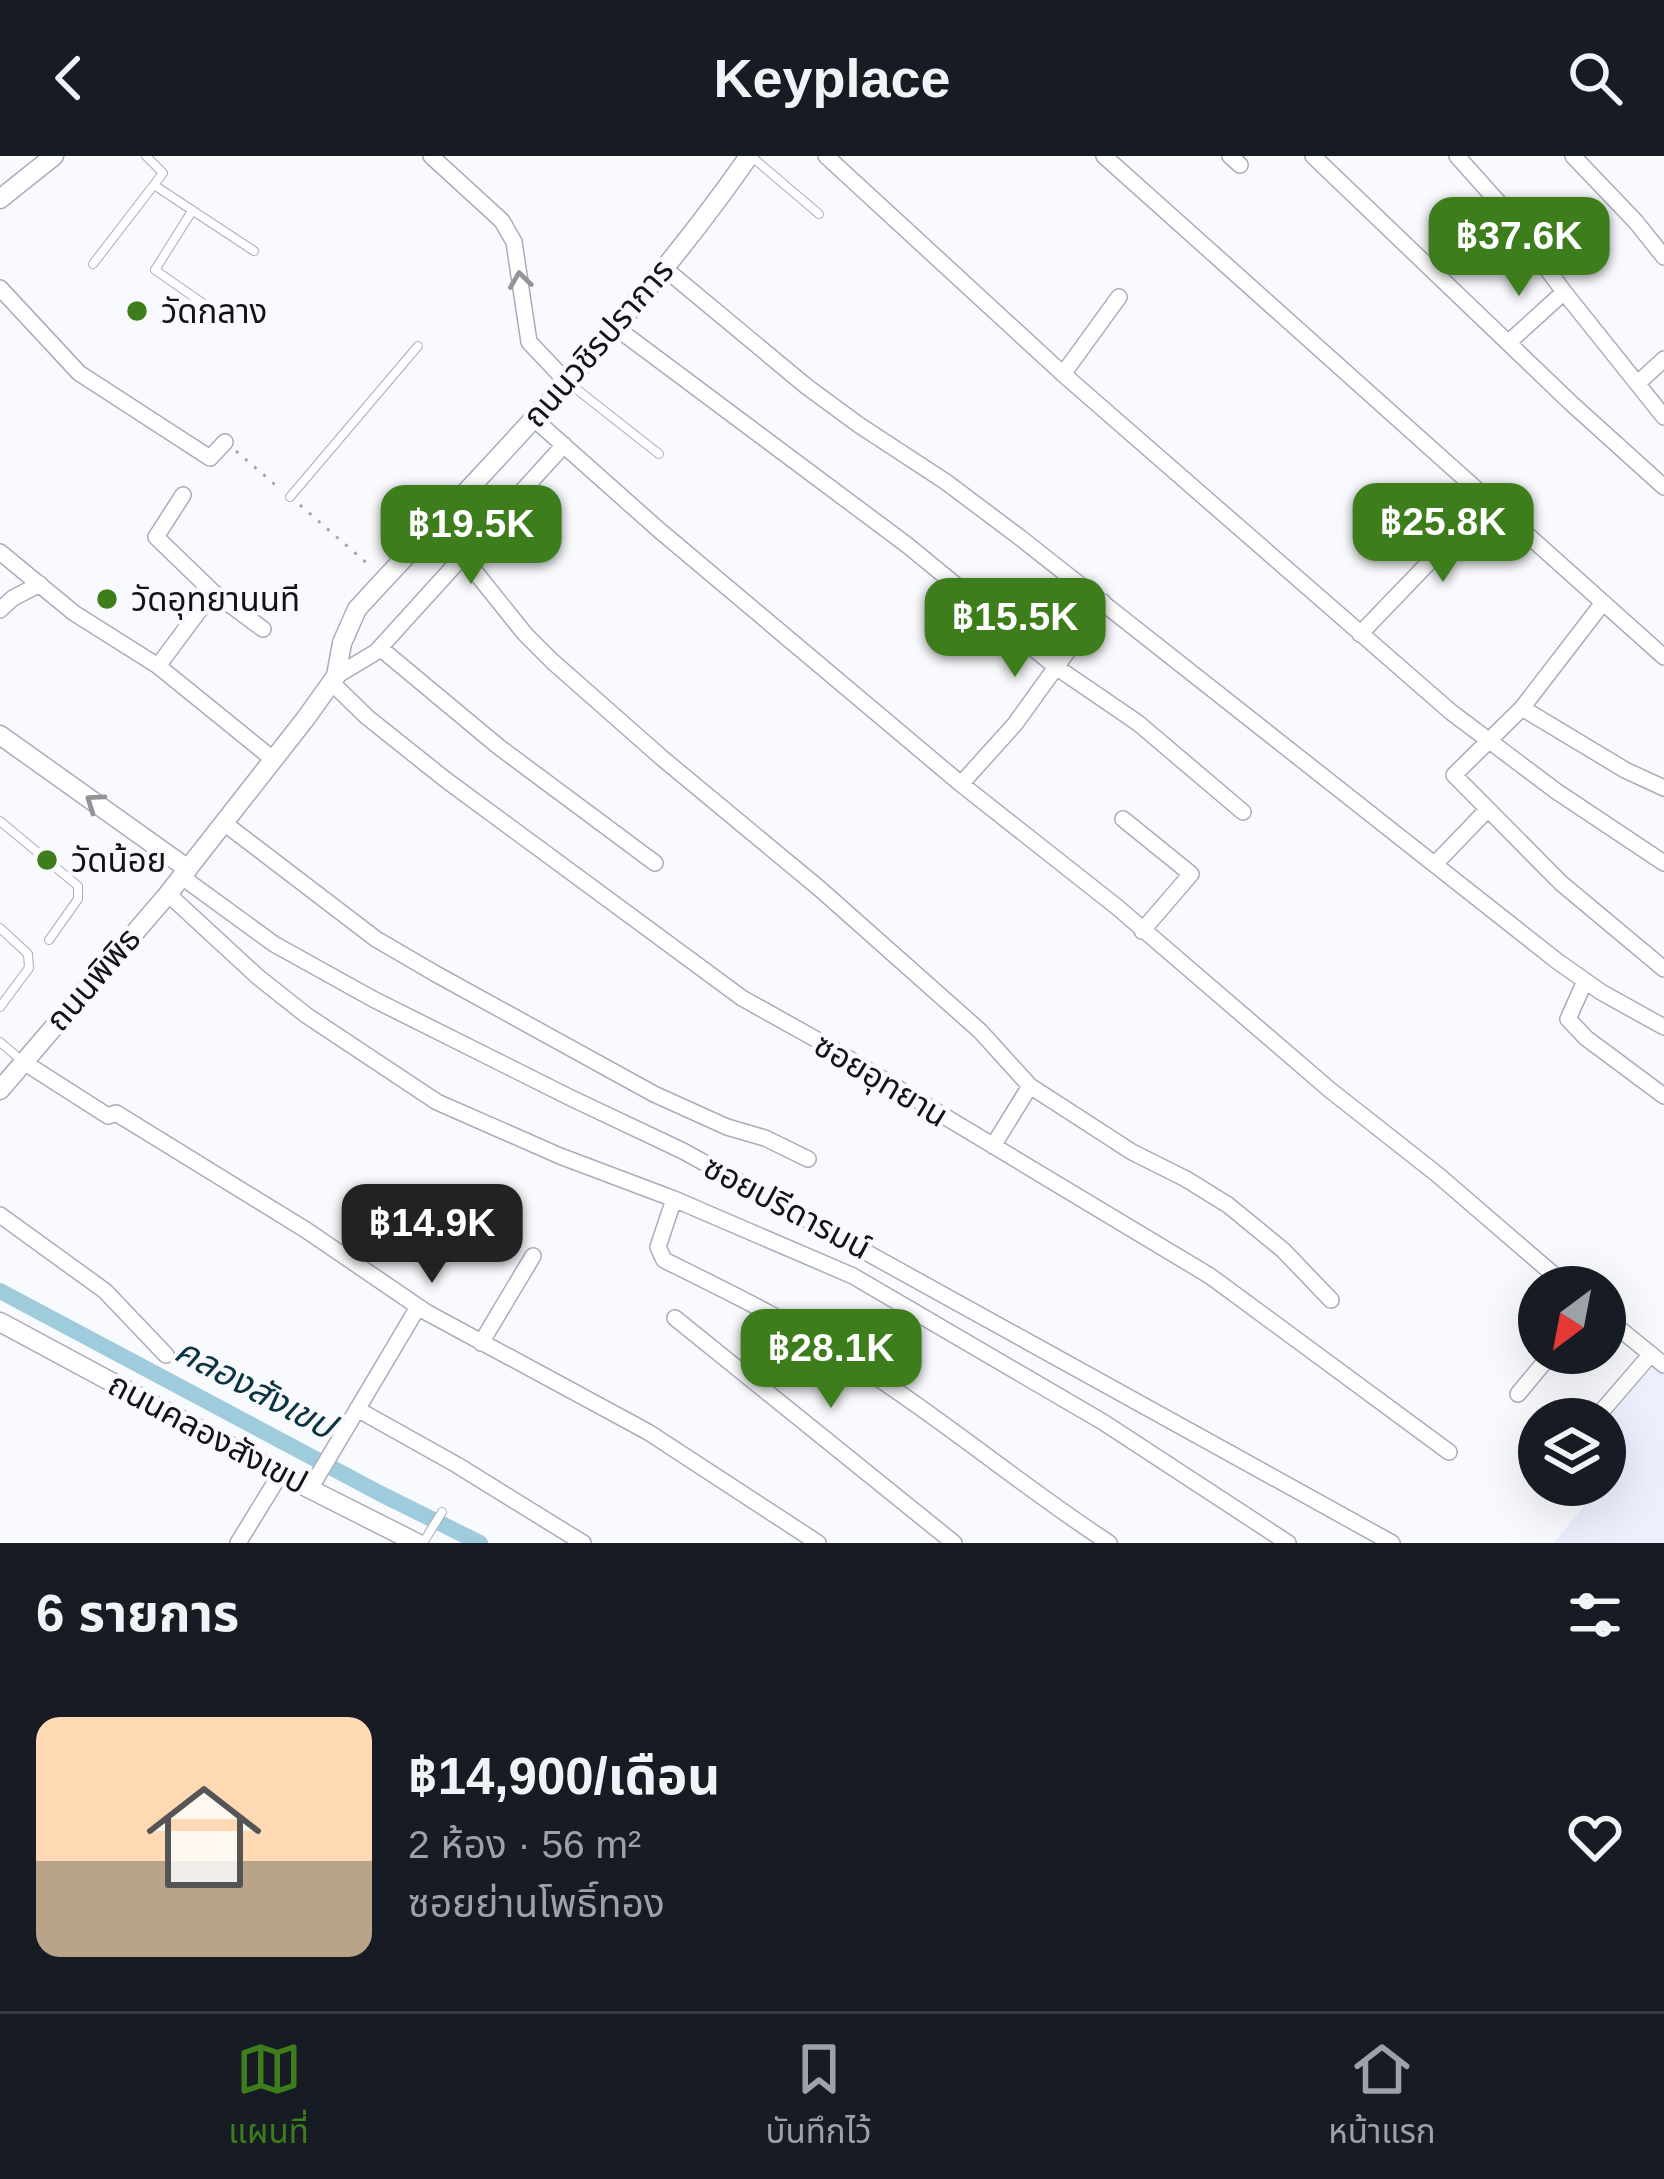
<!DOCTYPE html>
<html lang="th">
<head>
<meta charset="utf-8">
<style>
	body { margin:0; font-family:Arial,"Noto Sans Thai",sans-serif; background:#242831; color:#f1f3f6; height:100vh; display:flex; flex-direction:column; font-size:45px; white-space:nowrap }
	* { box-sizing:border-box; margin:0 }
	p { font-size:39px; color:#9ea1a6 }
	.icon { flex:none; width:66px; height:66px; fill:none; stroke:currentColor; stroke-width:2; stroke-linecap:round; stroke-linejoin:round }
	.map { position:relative; height:1387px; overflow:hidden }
	.side { display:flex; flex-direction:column; background:#171b24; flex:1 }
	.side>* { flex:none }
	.needle { width:78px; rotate:212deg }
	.tools { position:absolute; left:1518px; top:1110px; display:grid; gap:24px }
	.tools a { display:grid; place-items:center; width:108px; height:108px; border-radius:50%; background:#171b24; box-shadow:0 12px 48px #0002; font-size:60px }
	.price { position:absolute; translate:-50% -102px; padding:0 27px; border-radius:24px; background:#3e7d1c; color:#fff; font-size:39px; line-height:78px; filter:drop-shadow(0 3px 6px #0008) }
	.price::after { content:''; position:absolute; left:50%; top:72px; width:36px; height:27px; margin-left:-18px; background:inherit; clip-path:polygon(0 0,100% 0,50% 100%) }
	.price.current { background:#222; color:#fff }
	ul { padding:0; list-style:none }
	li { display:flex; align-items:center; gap:36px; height:300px; padding:0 36px }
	li span { display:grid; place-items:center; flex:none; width:336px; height:240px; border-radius:24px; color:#555 }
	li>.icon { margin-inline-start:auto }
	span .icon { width:144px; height:144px; fill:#fffc; stroke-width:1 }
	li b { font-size:51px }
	h2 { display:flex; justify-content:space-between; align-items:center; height:144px; padding:0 36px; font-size:51px }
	header { display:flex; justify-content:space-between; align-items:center; height:156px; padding:0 36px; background:#171b24; font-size:54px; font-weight:700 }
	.menu { display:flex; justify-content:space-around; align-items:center; height:168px; border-top:3px solid #363941; background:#171b24; font-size:33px; color:#9ea1a6 }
	.menu a { display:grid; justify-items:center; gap:6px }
	.menu .current { color:#3e7d1c }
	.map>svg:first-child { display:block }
</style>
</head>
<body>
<header><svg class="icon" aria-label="back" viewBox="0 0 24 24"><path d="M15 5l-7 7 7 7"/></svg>Keyplace<svg class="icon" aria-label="search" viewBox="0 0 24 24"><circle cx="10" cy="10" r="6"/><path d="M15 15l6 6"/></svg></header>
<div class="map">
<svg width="1664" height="1387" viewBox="0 0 1664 1387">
	<rect width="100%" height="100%" fill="#f9fafd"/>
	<path fill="#eceffd" d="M1659,1204l5,5v178h-110l47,-58h4l4,-11 -4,-4v-49z"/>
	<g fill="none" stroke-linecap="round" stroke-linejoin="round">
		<path stroke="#9eccdc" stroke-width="16" d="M0,1135l381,203 99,49"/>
		<defs>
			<path id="service" d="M752,1l67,57
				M154,29l100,66
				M192,55l-37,59 62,43
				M93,108l70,-91 -17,-17
				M570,228l89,70
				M290,341l128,-151
				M0,665l78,65v13l-29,41
				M0,772l28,26 1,14 -29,39
				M0,886l21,18
				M423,1387l19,-31"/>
			<path id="minor" d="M431,0l71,65 12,21 15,100 37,39
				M826,0l237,218 388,338 105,79 108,72
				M1104,0l560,501
				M1230,0l10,9
				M1313,0l259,248 92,83
				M1457,0l42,47 65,89 100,125
				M1573,0l63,66 28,35
				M664,112l142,118 53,39 87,57 72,54 539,425 44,31 63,35
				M0,132l79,85 131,85 15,-16
				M615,171l292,218 149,122 82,56 105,89
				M1508,187l56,-51
				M1063,218l56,-77
				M1638,227l26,-24
				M533,262l126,112 302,254 156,123 213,183 108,85 130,112
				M183,339l-27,42 57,55 50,37
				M445,357l33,29
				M0,396l74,61 84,53 116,94
				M464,402l61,76 27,27 110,97 158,131 160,142 50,55 102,66 54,27 42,26 55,45 48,50
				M1602,448l-80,104 -68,67 107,108 103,86
				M0,454l13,-12 27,-14
				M1360,478l129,-134
				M380,492l119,99 156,116
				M158,510l55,-74
				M336,520l40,-24 188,-207
				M331,526l36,35 79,63 296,218 77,43 391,235 239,176
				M1522,552l103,62 39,18
				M961,628l54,-60 88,-122
				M1123,663l68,55 -49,57
				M224,667l152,116 60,35 218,120 73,33 38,11 43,21
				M1435,708l53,-55
				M182,721l92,67 99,55 198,99 112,53 709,392
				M168,738l90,83 48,38 131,87 123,54 114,43 179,77 250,146 185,121
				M1585,825l-17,38 18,19 78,58
				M22,905l86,55 8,-3 190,117 120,82 222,120 170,111
				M993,990l37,-60
				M674,1043l-16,48 6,13c69,34 138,68 203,111 83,54 159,118 242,172
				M0,1059l105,76 61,64
				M1605,1161l59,48
				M675,1162l279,225
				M481,1187l52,-87
				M1518,1238l34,-41
				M357,1253l100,56 126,78
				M1595,1263l56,-65
				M310,1333l108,-182
				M238,1387l43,-70"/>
			<path id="tertiary" d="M0,43l54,-43
				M0,579l188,134
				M0,934l168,-196 138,-176 30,-42 6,-33 15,-34c135,-147 278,-289 392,-453
				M0,1166l310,167 107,54"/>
		</defs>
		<use href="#service" stroke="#a9acbd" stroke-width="10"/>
		<use href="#minor" stroke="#a9acbd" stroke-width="18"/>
		<use href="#tertiary" stroke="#a9acbd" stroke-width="21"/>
		<path stroke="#a6a7ab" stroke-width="3" stroke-dasharray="3 9" stroke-linecap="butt" d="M236,295l43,37
			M300,349l70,61"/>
		<use href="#service" stroke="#fff" stroke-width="8"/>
		<use href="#minor" stroke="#fff" stroke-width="15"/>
		<use href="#tertiary" stroke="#fff" stroke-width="18"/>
	</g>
	<defs><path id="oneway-chevron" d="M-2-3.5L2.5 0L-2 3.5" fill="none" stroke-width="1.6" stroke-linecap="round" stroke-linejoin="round" transform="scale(3)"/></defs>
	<g stroke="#949598">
		<use href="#oneway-chevron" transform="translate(520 124) rotate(-98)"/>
		<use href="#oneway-chevron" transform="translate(94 646) rotate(-145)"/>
	</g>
	<g fill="#3e7d1c" stroke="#f9fafd" stroke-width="4.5">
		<circle cx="137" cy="155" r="12"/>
		<circle cx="107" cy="443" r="12"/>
		<circle cx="47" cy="704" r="12"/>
	</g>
	<g text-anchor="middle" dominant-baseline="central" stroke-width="9" stroke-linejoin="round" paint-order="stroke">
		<g font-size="33" fill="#121319" stroke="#f9fafd" text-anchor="start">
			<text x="161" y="155">วัดกลาง</text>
			<text x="131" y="443">วัดอุทยานนที</text>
			<text x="71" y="704">วัดน้อย</text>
		</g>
		<g font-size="33" fill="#121319" stroke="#f9fafd">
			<text transform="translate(598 187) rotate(-49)">ถนนวชิรปราการ</text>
			<text transform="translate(93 823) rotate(-49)">ถนนพิพิธ</text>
			<text transform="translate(881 924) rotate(31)">ซอยอุทยาน</text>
			<text transform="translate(787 1051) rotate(28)">ซอยปรีดารมน์</text>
			<text transform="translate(208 1277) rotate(28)">ถนนคลองสังเขป</text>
		</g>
		<g font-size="36" font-style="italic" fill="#0a3440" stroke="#f9fafd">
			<text transform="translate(255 1232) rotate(28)">คลองสังเขป</text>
		</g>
	</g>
</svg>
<div class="tools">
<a><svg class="needle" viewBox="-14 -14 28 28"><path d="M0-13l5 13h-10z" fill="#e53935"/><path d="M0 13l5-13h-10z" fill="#9ea1a6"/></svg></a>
<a><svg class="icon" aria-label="layers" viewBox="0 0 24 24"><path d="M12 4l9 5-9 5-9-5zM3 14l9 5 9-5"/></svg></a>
</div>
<b class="price" style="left:1519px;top:143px">฿37.6K</b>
<b class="price" style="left:1443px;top:429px">฿25.8K</b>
<b class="price" style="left:471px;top:431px">฿19.5K</b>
<b class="price" style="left:1015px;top:524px">฿15.5K</b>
<b class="price current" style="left:432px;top:1130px">฿14.9K</b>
<b class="price" style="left:831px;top:1255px">฿28.1K</b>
</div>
<section class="side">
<h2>6 รายการ<svg class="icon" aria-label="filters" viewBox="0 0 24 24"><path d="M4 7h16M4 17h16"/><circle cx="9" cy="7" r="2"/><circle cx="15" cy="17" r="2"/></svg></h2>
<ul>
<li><span style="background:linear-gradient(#ffd9b3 60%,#b9a48a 0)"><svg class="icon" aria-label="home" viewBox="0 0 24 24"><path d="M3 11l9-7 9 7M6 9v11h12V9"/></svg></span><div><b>฿14,900/เดือน</b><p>2 ห้อง · 56 m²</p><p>ซอยย่านโพธิ์ทอง</p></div><svg class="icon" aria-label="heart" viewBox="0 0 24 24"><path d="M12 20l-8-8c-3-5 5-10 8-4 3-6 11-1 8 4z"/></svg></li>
</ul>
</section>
<nav class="menu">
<a class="current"><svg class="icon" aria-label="map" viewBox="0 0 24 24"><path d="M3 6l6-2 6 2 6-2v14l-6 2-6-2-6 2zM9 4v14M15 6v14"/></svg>แผนที่</a>
<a><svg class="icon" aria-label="saved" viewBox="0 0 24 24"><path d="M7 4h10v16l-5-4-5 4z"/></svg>บันทึกไว้</a>
<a><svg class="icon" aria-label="home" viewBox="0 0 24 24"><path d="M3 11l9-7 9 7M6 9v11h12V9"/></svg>หน้าแรก</a>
</nav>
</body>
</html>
